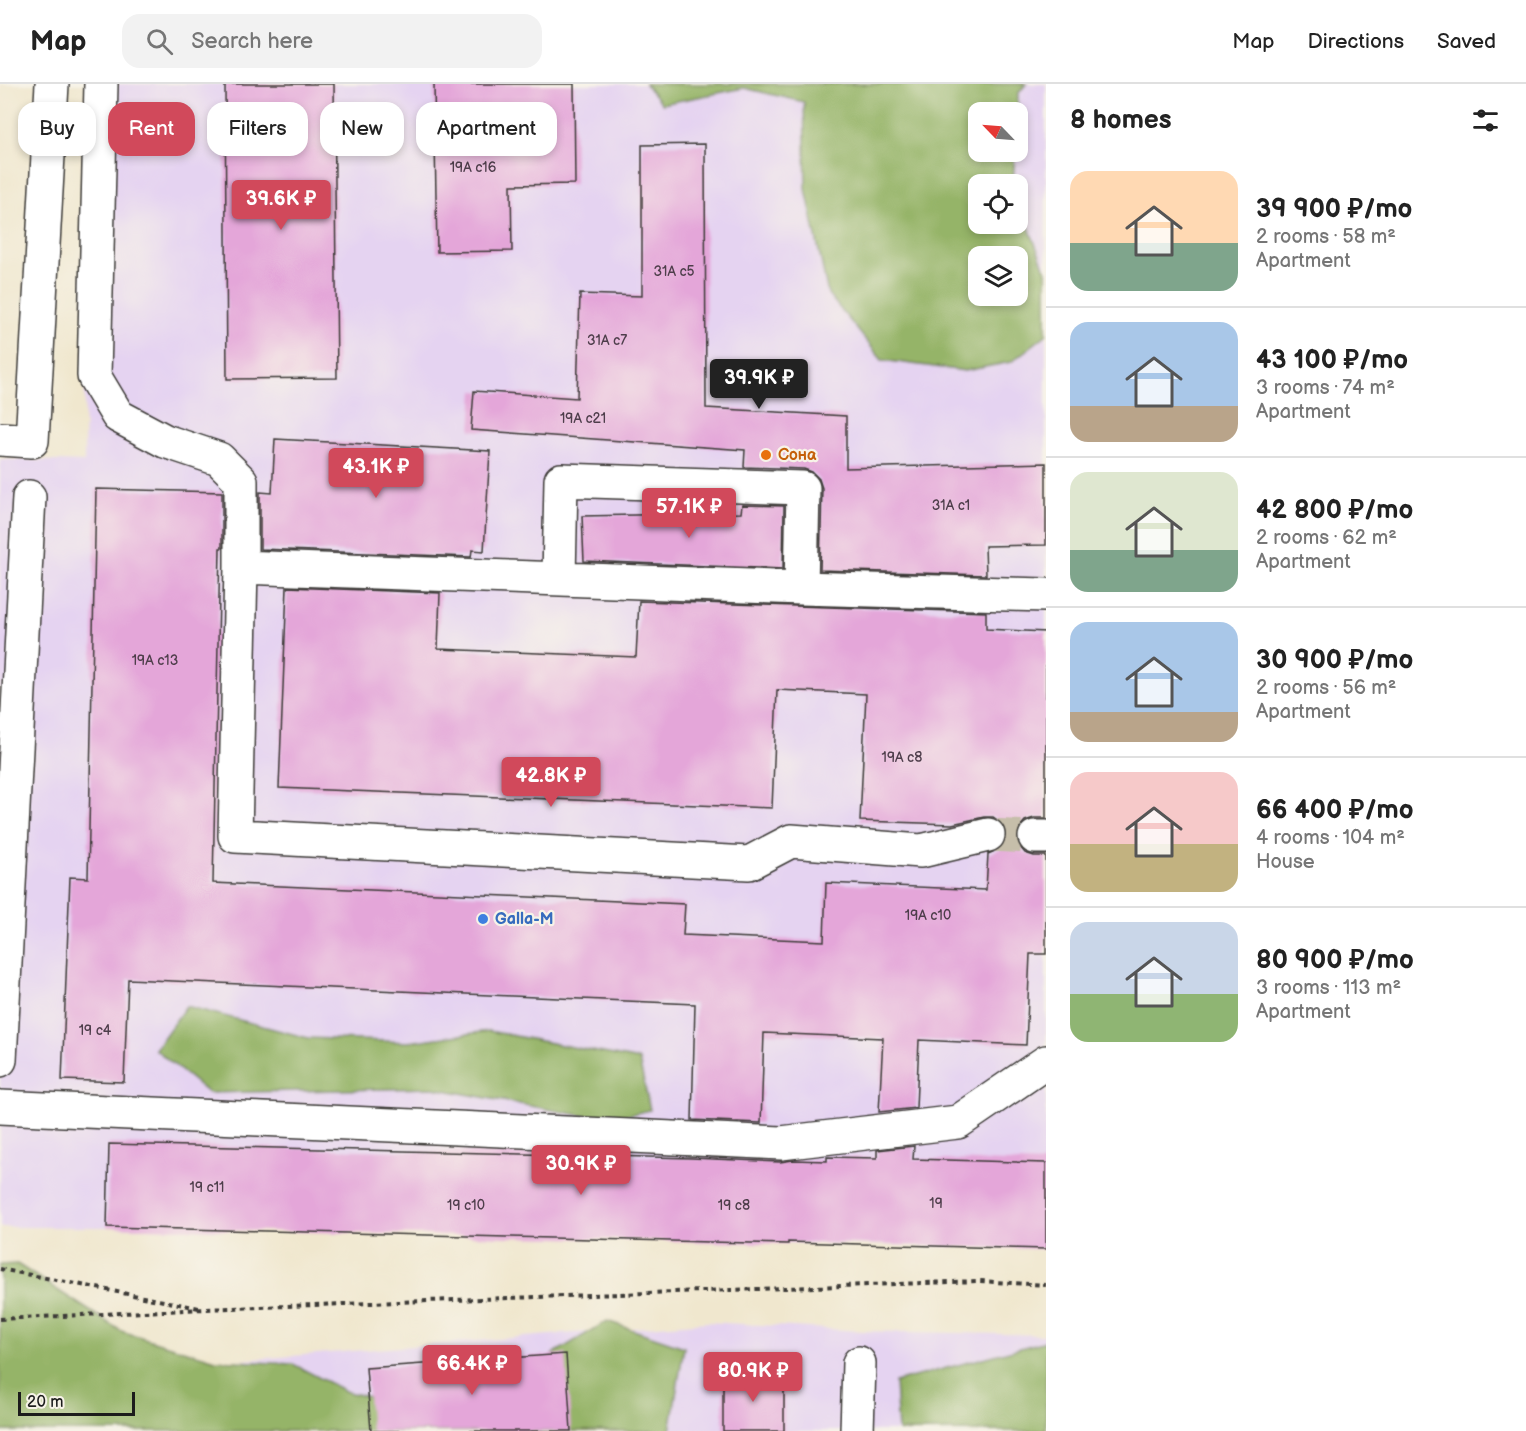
<!DOCTYPE html>
<html lang="en">
<head>
<meta charset="utf-8">
<style>
	body { margin:0; font-family:"Balsamiq Sans",sans-serif; background:#f2f2f2; color:#222; height:100vh; display:flex; flex-direction:column; font-size:22px; white-space:nowrap }
	* { box-sizing:border-box; margin:0 }
	p { font-size:20px; color:#767676 }
	.icon { flex:none; width:33px; height:33px; fill:none; stroke:currentColor; stroke-width:2; stroke-linecap:round; stroke-linejoin:round }
	.map { position:relative; flex:1; overflow:hidden }
	.panel { display:flex; flex-direction:column; background:#fff; width:480px }
	.panel>* { flex:none }
	.guide { position:absolute; left:18px; top:18px; width:570px; height:54px; display:flex; gap:12px }
	.needle { width:39px; rotate:295deg }
	.buttons { position:absolute; left:968px; top:18px; display:grid; gap:12px }
	.buttons a { display:grid; place-items:center; width:60px; height:60px; border-radius:12px; background:#fff; box-shadow:0 3px 9px #0003; font-size:30px }
	.scale { position:absolute; left:18px; bottom:15px; width:117px; box-sizing:border-box; padding-left:6px; border:3px solid #1c1c1c; border-top:0; font-size:16px; line-height:21px; white-space:nowrap; color:#1c1c1c; -webkit-text-stroke:4px #f7f3e8; paint-order:stroke }
	.price { position:absolute; translate:-50% -51px; padding:0 14px; border-radius:6px; background:#d1495b; color:#fff; font-size:20px; line-height:39px; filter:drop-shadow(0 2px 3px #0008) }
	.price::after { content:''; position:absolute; left:50%; top:36px; width:18px; height:14px; margin-left:-9px; background:inherit; clip-path:polygon(0 0,100% 0,50% 100%) }
	.price.current { background:#222; color:#fff }
	ul { padding:0; list-style:none }
	li { display:flex; align-items:center; gap:18px; height:150px; padding:0 24px }
	li+li { border-top:2px solid #e0e0e0 }
	li span { display:grid; place-items:center; flex:none; width:168px; height:120px; border-radius:18px; color:#555 }
	li>.icon { margin-inline-start:auto }
	span .icon { width:72px; height:72px; fill:#fffc; stroke-width:1 }
	li b { font-size:26px }
	h2 { display:flex; justify-content:space-between; align-items:center; height:72px; padding:0 24px; font-size:26px }
	.pill { padding:0 21px; border-radius:18px; background:#fff; box-shadow:0 3px 9px #0003; font-size:21px; line-height:54px }
	.pill.current { background:#d1495b; color:#fff }
	header { display:flex; align-items:center; gap:36px; box-sizing:border-box; height:84px; padding:0 30px; background:#fff; border-bottom:2px solid #e0e0e0 }
	header strong { font-size:28px }
	nav { display:flex; gap:33px; margin-inline-start:auto; font-size:21px }
	.search { width:420px; height:54px; background:#f2f2f2; display:flex; align-items:center; gap:15px; box-sizing:border-box; padding:0 21px; border-radius:18px; color:#767676; font-size:22px }
	main { display:flex; flex:1; min-height:0 }
	.map>svg:first-child { display:block }
</style>
</head>
<body>
<header>
<strong>Map</strong>
<div class="search"><svg class="icon" aria-label="search" viewBox="0 0 24 24"><circle cx="10" cy="10" r="6"/><path d="M15 15l6 6"/></svg>Search here</div>
<nav><a>Map</a><a>Directions</a><a>Saved</a></nav>
</header>
<main>
<div class="map">
<svg width="1046" height="1347" viewBox="0 0 1046 1347">
	<rect width="100%" height="100%" fill="#f7f3e8"/>
	<filter id="ink" filterUnits="userSpaceOnUse"><feTurbulence type="fractalNoise" baseFrequency=".0167" numOctaves="2"/><feDisplacementMap in="SourceGraphic" scale="12" xChannelSelector="R" yChannelSelector="G"/><feConvolveMatrix kernelMatrix="1 2 1 2 8 2 1 2 1" color-interpolation-filters="sRGB"/></filter>
	<filter id="wash" filterUnits="userSpaceOnUse"><feTurbulence type="fractalNoise" baseFrequency=".008" numOctaves="4" result="noise"/><feDisplacementMap in="SourceGraphic" scale="24" xChannelSelector="R" yChannelSelector="G"/><feGaussianBlur stdDeviation="1.35" result="paint"/><feColorMatrix in="noise" values="0 0 0 0 0 0 0 0 0 0 0 0 0 0 0 0 0 1.4 0 .05"/><feComposite in="paint" operator="in"/></filter>
	<g filter="url(#wash)">
		<rect width="100%" height="100%" fill="#f0e7ce"/>
		<path fill="#e5d3f1" fill-rule="evenodd" d="M89,0h957v1165l-939,-22h-107v-768l84,3zM978,28h39v40h-39zM978,100h39v40h-39zM978,172h39v40h-39z
			M707,1238l155,9 184,4v96h-1046l49,-55z"/>
		<path fill="#95b467" stroke="#586842" stroke-width="1.5" fill-rule="evenodd" d="M645,0h381l-8,10 -1,20v-2h-39v40h37l-2,32h-35v40h39v-28l29,76v63l-35,27 -46,9 -83,-11 -54,-66 -22,-105 -2,-87 -60,-14 -82,16zM1017,172v40h-39v-40z
			M186,922l122,32 100,4 81,-11 150,29 11,50 -44,10 -173,-32 -225,5 -53,-44z
			M17,1180l104,67 95,29 77,4 54,28 132,29 -3,10h-476v-166z
			M607,1237l77,26 -14,84h-151l11,-35 23,-42z
			M1046,1257v90h-148l-3,-49z"/>
		<g id="blocks">
			<path fill="#e4a6d9" d="M225,0h109l3,294 -110,1z
				M434,0h140l1,100 -64,1 1,66 -75,1z
				M705,60l1,264 140,8v52l200,-5v82l-61,1 1,29 -166,-5 2,-82 -3,-9 -7,-7 -8,-3 -60,-2 1,-17 -274,-20 3,-39 103,7 3,-104 62,2v-151z
				M275,355l215,12 -6,100 -12,-1 -1,7 -211,-8v-57l12,1z
				M96,405l126,3v56h-2l-7,335 472,21 -2,31 141,6 2,-58 160,7 2,-36 12,-5 6,-9v-9l-4,-8 -9,-6h-9l-32,7 -92,-3 6,-127 -89,-4 -5,118 -493,-20 8,-201 153,6 -2,56 198,8 3,-56 347,11v17l60,3v186h-12l-9,3 -6,7 -3,8 3,10 6,7 9,3h12v98h-16l-4,91 -107,-5 -3,68 -37,4 4,-74 -119,-5 -3,90 -69,-3 3,-116 -567,-25 -4,103 -62,-2 8,-203 18,1z
				M742,421l42,1 -1,63 -199,-8 -2,-45 159,-3z
				M109,1060l582,14 89,4 13,-2 34,1v-4l50,1v-8l37,-4 -1,13 133,4v86l-258,-7v2l-681,-17z
				M566,1270l5,77h-200l-5,-63z
				M723,1290l61,1v56h-61z"/>
		</g>
	</g>
	<g filter="url(#ink)">
		<use href="#blocks" fill-opacity="0" stroke="#3c3a37" stroke-width="1.5"/>
		<g fill="none" stroke-linecap="round" stroke-linejoin="round">
			<path stroke="#c6beaa" stroke-width="33" stroke-dasharray="33 16" stroke-linecap="butt" d="M988,751l47,2"/>
			<defs>
				<path id="minor" d="M101,0l-7,292 24,40 47,25 54,18 22,22v86l-6,269 514,27 42,-22 130,10 67,-16
					M0,355l32,2 20,-357
					M241,483l560,21 245,7
					M559,495l2,-99 242,8 -2,100
					M1035,753h11
					M0,976l29,-563
					M0,1023l781,36 177,-21 88,-60
					M857,1347l2,-68"/>
			</defs>
			<use href="#minor" stroke="#3c3a37" stroke-width="36"/>
			<path stroke="#3c3a37" stroke-width="4" stroke-dasharray="4.5 4.5" stroke-linecap="butt" d="M0,1185l199,39
				M0,1235l205,-10 774,-28 67,4"/>
			<use href="#minor" stroke="#fff" stroke-width="33"/>
		</g>
	</g>
	<circle fill="#e8710a" stroke="#f7f3e8" stroke-width="2" cx="766" cy="371" r="6"/>
	<circle fill="#3f7fe0" stroke="#f7f3e8" stroke-width="2" cx="483" cy="835" r="6"/>
	<g text-anchor="middle" dominant-baseline="central" stroke-width="4.5" stroke-linejoin="round" paint-order="stroke">
		<g font-size="14" fill="#4e3e4b">
			<text x="473" y="83">19А с16</text>
			<text x="674" y="187">31А с5</text>
			<text x="607" y="256">31А с7</text>
			<text x="583" y="334">19А с21</text>
			<text x="951" y="421">31А с1</text>
			<text x="155" y="576">19А с13</text>
			<text x="902" y="673">19А с8</text>
			<text x="928" y="831">19А с10</text>
			<text x="95" y="946">19 с4</text>
			<text x="207" y="1103">19 с11</text>
			<text x="936" y="1119">19</text>
			<text x="466" y="1121">19 с10</text>
			<text x="734" y="1121">19 с8</text>
		</g>
		<g font-size="16" font-weight="bold" fill="#c56008" stroke="#f7f3e8" text-anchor="start">
			<text x="778" y="371">Сона</text>
		</g>
		<g font-size="16" font-weight="bold" fill="#366cbe" stroke="#f7f3e8" text-anchor="start">
			<text x="495" y="835">Galla-M</text>
		</g>
	</g>
</svg>
<div class="buttons">
<a><svg class="needle" viewBox="-14 -14 28 28"><path d="M0-13l5 13h-10z" fill="#e53935"/><path d="M0 13l5-13h-10z" fill="#767676"/></svg></a>
<a><svg class="icon" aria-label="locate" viewBox="0 0 24 24"><circle cx="12" cy="12" r="6"/><path d="M12 2v4M12 18v4M2 12h4M18 12h4"/></svg></a>
<a><svg class="icon" aria-label="layers" viewBox="0 0 24 24"><path d="M12 4l9 5-9 5-9-5zM3 14l9 5 9-5"/></svg></a>
</div>
<div class="scale">20 m</div>
<b class="price" style="left:281px;top:147px">39.6K ₽</b>
<b class="price current" style="left:759px;top:326px">39.9K ₽</b>
<b class="price" style="left:376px;top:415px">43.1K ₽</b>
<b class="price" style="left:689px;top:455px">57.1K ₽</b>
<b class="price" style="left:551px;top:724px">42.8K ₽</b>
<b class="price" style="left:581px;top:1112px">30.9K ₽</b>
<b class="price" style="left:472px;top:1312px">66.4K ₽</b>
<b class="price" style="left:753px;top:1319px">80.9K ₽</b>
<div class="guide">
<a class="pill">Buy</a>
<a class="pill current">Rent</a>
<a class="pill">Filters</a>
<a class="pill">New</a>
<a class="pill">Apartment</a>
</div>
</div>
<section class="panel">
<h2>8 homes<svg class="icon" aria-label="filters" viewBox="0 0 24 24"><path d="M4 7h16M4 17h16"/><circle cx="9" cy="7" r="2"/><circle cx="15" cy="17" r="2"/></svg></h2>
<ul>
<li><span style="background:linear-gradient(#ffd9b3 60%,#7fa58c 0)"><svg class="icon" aria-label="home" viewBox="0 0 24 24"><path d="M3 11l9-7 9 7M6 9v11h12V9"/></svg></span><div><b>39 900 ₽/mo</b><p>2 rooms · 58 m²</p><p>Apartment</p></div></li>
<li><span style="background:linear-gradient(#a9c7e8 70%,#b9a48a 0)"><svg class="icon" aria-label="home" viewBox="0 0 24 24"><path d="M3 11l9-7 9 7M6 9v11h12V9"/></svg></span><div><b>43 100 ₽/mo</b><p>3 rooms · 74 m²</p><p>Apartment</p></div></li>
<li><span style="background:linear-gradient(#dfe7d0 65%,#7fa58c 0)"><svg class="icon" aria-label="home" viewBox="0 0 24 24"><path d="M3 11l9-7 9 7M6 9v11h12V9"/></svg></span><div><b>42 800 ₽/mo</b><p>2 rooms · 62 m²</p><p>Apartment</p></div></li>
<li><span style="background:linear-gradient(#a9c7e8 75%,#b9a48a 0)"><svg class="icon" aria-label="home" viewBox="0 0 24 24"><path d="M3 11l9-7 9 7M6 9v11h12V9"/></svg></span><div><b>30 900 ₽/mo</b><p>2 rooms · 56 m²</p><p>Apartment</p></div></li>
<li><span style="background:linear-gradient(#f6c9c9 60%,#c2b280 0)"><svg class="icon" aria-label="home" viewBox="0 0 24 24"><path d="M3 11l9-7 9 7M6 9v11h12V9"/></svg></span><div><b>66 400 ₽/mo</b><p>4 rooms · 104 m²</p><p>House</p></div></li>
<li><span style="background:linear-gradient(#c9d6e8 60%,#8fb573 0)"><svg class="icon" aria-label="home" viewBox="0 0 24 24"><path d="M3 11l9-7 9 7M6 9v11h12V9"/></svg></span><div><b>80 900 ₽/mo</b><p>3 rooms · 113 m²</p><p>Apartment</p></div></li>
</ul>
</section>
</main>
</body>
</html>
